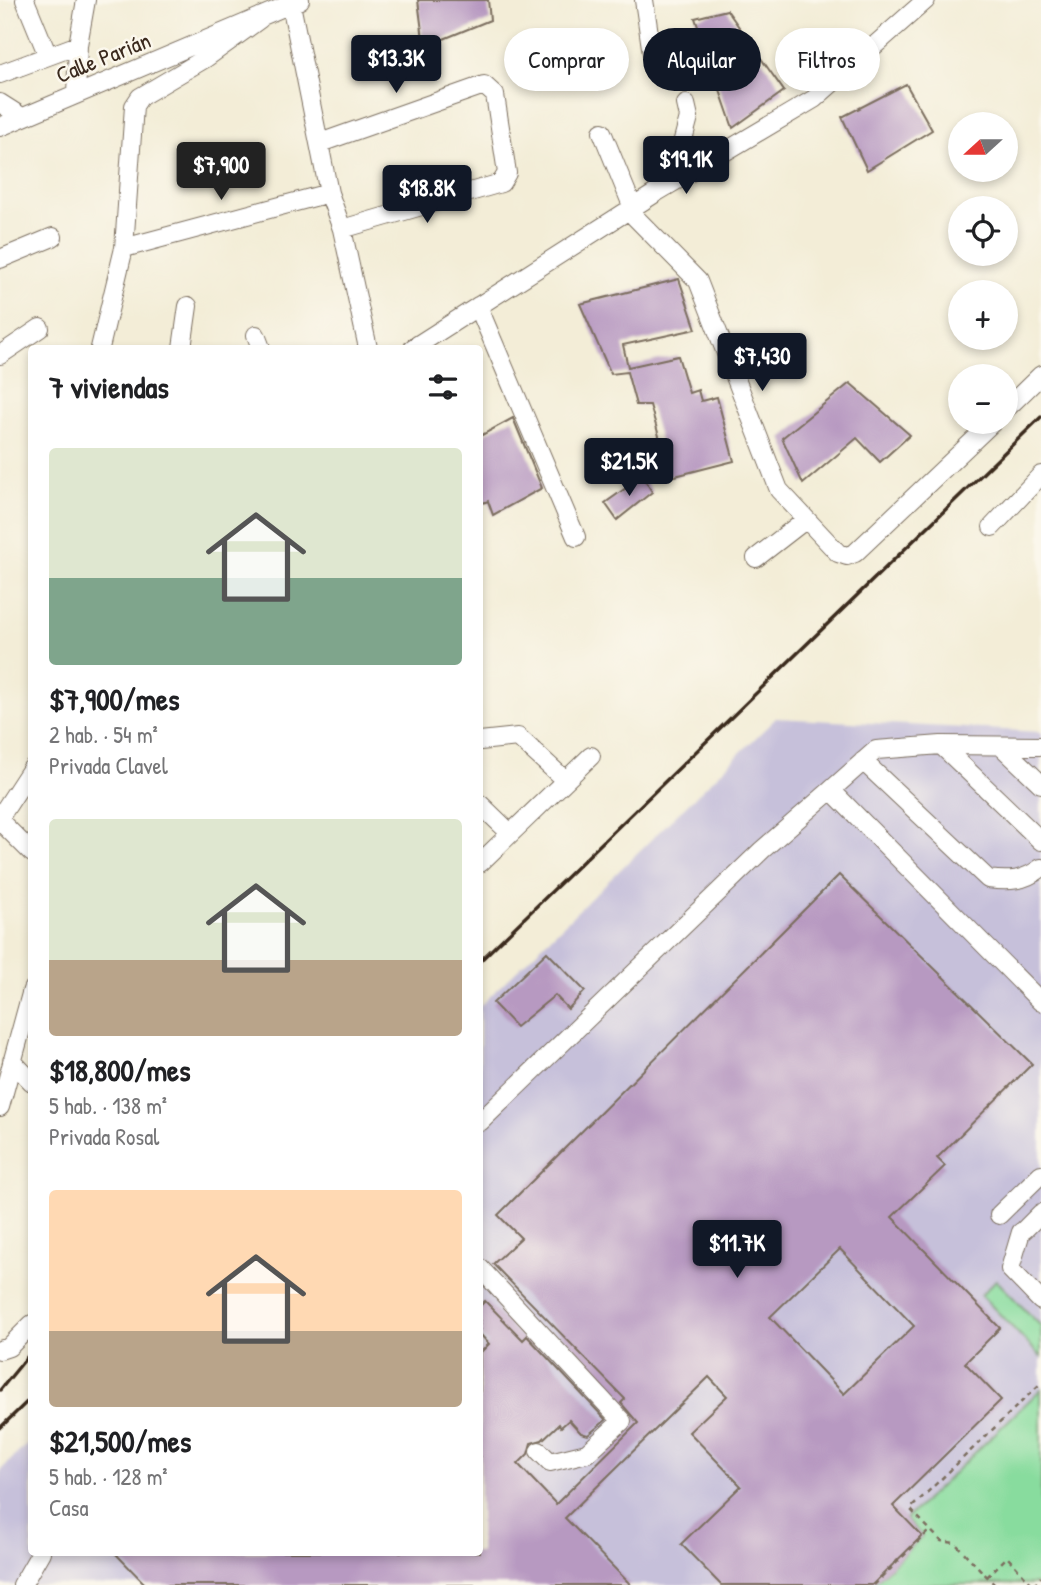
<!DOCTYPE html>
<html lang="es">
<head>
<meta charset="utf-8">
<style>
	body { margin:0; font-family:"Patrick Hand",sans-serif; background:#f2f2f2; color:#202124; height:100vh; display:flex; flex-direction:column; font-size:26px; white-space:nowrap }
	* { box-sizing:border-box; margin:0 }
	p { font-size:23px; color:#757577 }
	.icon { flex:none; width:38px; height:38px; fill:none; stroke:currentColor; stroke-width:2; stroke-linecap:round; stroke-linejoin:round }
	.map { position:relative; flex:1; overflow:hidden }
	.panel { position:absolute; left:28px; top:345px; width:455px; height:1211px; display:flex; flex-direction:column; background:#fff; border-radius:7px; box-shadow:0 4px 10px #0003 }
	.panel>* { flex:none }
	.guide { position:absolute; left:504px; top:28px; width:430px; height:63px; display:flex; gap:14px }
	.needle { width:46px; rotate:249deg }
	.controls { position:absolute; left:948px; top:112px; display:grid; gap:14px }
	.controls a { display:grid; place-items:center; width:70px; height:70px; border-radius:50%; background:#fff; box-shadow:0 4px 10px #0003; font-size:35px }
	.price { position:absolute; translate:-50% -60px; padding:0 16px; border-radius:7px; background:#111827; color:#fff; font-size:23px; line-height:46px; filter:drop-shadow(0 2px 4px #0008) }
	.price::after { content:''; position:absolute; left:50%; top:42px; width:21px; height:16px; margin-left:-10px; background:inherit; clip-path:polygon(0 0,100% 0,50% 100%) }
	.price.active { background:#222; color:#fff }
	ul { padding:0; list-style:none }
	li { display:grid; align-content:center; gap:14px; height:371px; padding:0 21px }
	li span { display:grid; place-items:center; height:217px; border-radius:7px; color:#555 }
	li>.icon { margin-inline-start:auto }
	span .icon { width:126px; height:126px; fill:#fffc; stroke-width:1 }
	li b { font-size:30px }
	h2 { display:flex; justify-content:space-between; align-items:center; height:84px; padding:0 21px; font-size:30px }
	.tag { padding:0 24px; border-radius:32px; background:#fff; box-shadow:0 4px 10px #0003; font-size:24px; line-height:63px }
	.tag.active { background:#111827; color:#fff }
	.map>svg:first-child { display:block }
</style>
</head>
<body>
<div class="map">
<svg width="1041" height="1585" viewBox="0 0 1041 1585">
	<rect width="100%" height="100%" fill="#fbf7ec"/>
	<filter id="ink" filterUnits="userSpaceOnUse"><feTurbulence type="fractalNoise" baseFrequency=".0143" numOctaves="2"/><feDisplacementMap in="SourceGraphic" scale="14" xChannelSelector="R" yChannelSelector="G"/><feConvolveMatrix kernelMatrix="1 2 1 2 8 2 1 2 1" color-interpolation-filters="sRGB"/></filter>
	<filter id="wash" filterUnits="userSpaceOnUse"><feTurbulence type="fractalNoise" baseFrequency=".00686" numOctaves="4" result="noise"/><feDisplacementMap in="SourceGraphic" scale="28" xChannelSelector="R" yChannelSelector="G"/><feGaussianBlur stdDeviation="1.57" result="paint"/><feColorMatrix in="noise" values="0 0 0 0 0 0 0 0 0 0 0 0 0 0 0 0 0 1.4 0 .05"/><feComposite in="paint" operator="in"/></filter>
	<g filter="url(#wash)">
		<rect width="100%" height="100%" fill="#f3edd7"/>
		<path fill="#c6c0da" d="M776,718l265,14v853h-1041v-114l31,-31 1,112h448v-546z"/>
		<path fill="#88dc9e" stroke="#62835e" stroke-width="2" d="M996,1280l45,46v31l-60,-62z
			M1041,1389v195l-169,1 50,-49 -16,-17z"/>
		<g id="blocks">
			<path fill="#b799c1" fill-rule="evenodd" d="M418,0h70l2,20 -66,27z
				M727,10l57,81 -51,37 -38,-110z
				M906,84l26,46 -65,40 -25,-53z
				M679,279l17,50 -73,16 5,22 50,-11 11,37 9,-3 3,11 16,-4 17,64 -63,16 -20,-32 10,-2 -11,-38h-14l-9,-33 -16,2 -31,-70z
				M850,383l60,52 -30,27 -23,-24 -54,46 -21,-46z
				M513,418l29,70 -49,27 -5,-14 -8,3v-68z
				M643,476l9,16 -35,28 -12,-17z
				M839,875l193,189 -95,94 8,8 -53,51 108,111 -35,35 36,37 -108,106 29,30 -50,49h-151l-40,-41 60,-58 -52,-54 38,-36 -18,-19 -144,141 66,67h-485l-32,-33h366v-199l9,-9 -9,-10v-28l5,-5 38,39 4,-4 79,84 -18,15 -7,-2 -12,-13 -8,7 -2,-3 -17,16 -11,3 -3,11 -10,10 38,40 82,-81 -17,-20 4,-4 -132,-135 28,-26 -23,-23zM840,1249l74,77 -70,68 -74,-77z
				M547,952l38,39 -17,18 -13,-14 -39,32 -23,-24z"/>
		</g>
	</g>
	<g filter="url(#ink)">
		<use href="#blocks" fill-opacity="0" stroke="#7b6e5f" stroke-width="2"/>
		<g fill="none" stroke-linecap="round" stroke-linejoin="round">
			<defs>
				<path id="minor" d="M25,0l23,56
					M644,0l8,54
					M291,4l38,189 13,36 26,119
					M0,74l78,-29
					M76,95l2,-50 8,-45
					M0,103l22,14
					M0,127l300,-127
					M602,132l31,76
					M320,143l164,-58 11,10 12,78 -6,10 -159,46
					M680,177l-1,-22 10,-38 -3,-13
					M629,211l69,70 81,209 59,63 9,3 8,-3 138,-131
					M124,248l205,-55
					M0,259l53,-22
					M478,306l98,231
					M256,335l5,13
					M100,348l24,-100 10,-142 6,-9 66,-39 54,-39
					M182,348l6,-42
					M413,348l244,-156 157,-93 112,-99
					M0,355l40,-27
					M1006,409l35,-34
					M992,527l49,-52
					M756,558l49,-38
					M480,741l38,-4 47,43
					M941,745l100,96
					M1001,746l40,38
					M863,761l125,118c21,3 36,2 53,-11
					M831,790l45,-40 65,-5 100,1
					M480,804l30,29
					M0,817l32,-49
					M0,821l32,32
					M480,863l111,-107
					M12,1061l20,21
					M0,1107l32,-117
					M480,1122l282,-272 69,-60 210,212
					M999,1215l42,-41
					M1024,1230l17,-17
					M1021,1232l-11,37 31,32
					M480,1268l142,153 -35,32 -37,9 -11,-11
					M0,1350l9,-3 23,-23
					M22,1585l19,-33"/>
			</defs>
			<use href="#minor" stroke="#7b6e5f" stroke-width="20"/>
			<path stroke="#7b6e5f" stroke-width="2.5" stroke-dasharray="5 5" stroke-linecap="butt" d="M987,1577l20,-20 26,28
				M874,1585l55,-54
				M995,1585l-40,-42 -14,-2 -31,-32 131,-126
				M1033,1585l8,-8"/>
			<use href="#minor" stroke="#fff" stroke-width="18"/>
			<path stroke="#3b2a1e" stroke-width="3.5" d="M480,961l561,-544
				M0,1390l32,-39
				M0,1428l32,-31"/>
		</g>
	</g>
	<g text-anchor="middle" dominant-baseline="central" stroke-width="5" stroke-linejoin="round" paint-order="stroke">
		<g font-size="23" fill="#3b2a1e" stroke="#fbf7ec">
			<text transform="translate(103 57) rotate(-22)">Calle Parián</text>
		</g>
	</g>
</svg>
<div class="controls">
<a><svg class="needle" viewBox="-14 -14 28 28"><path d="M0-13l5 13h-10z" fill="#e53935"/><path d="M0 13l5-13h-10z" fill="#757577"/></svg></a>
<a><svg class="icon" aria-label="locate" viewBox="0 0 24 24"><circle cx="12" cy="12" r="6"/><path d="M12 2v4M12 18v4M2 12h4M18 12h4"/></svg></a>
<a>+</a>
<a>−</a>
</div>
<b class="price" style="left:396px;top:95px">$13.3K</b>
<b class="price" style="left:686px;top:196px">$19.1K</b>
<b class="price active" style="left:221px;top:202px">$7,900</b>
<b class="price" style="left:427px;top:225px">$18.8K</b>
<b class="price" style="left:762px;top:393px">$7,430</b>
<b class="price" style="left:629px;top:498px">$21.5K</b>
<b class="price" style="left:737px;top:1280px">$11.7K</b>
<div class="guide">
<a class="tag">Comprar</a>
<a class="tag active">Alquilar</a>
<a class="tag">Filtros</a>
</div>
<section class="panel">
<h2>7 viviendas<svg class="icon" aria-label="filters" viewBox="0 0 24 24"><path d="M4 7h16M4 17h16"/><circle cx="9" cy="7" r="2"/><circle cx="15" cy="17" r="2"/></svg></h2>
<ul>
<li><span style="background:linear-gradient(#dfe7d0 60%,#7fa58c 0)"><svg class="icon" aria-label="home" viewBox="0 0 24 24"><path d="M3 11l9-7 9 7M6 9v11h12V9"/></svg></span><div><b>$7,900/mes</b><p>2 hab. · 54 m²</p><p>Privada Clavel</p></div></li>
<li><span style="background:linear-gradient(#dfe7d0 65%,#b9a48a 0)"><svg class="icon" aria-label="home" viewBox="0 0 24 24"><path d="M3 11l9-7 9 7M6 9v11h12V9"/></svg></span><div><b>$18,800/mes</b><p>5 hab. · 138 m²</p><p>Privada Rosal</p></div></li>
<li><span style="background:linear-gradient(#ffd9b3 65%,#b9a48a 0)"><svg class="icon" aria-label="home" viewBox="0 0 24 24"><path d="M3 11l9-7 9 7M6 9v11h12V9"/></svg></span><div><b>$21,500/mes</b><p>5 hab. · 128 m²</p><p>Casa</p></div></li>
</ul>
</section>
</div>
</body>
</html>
